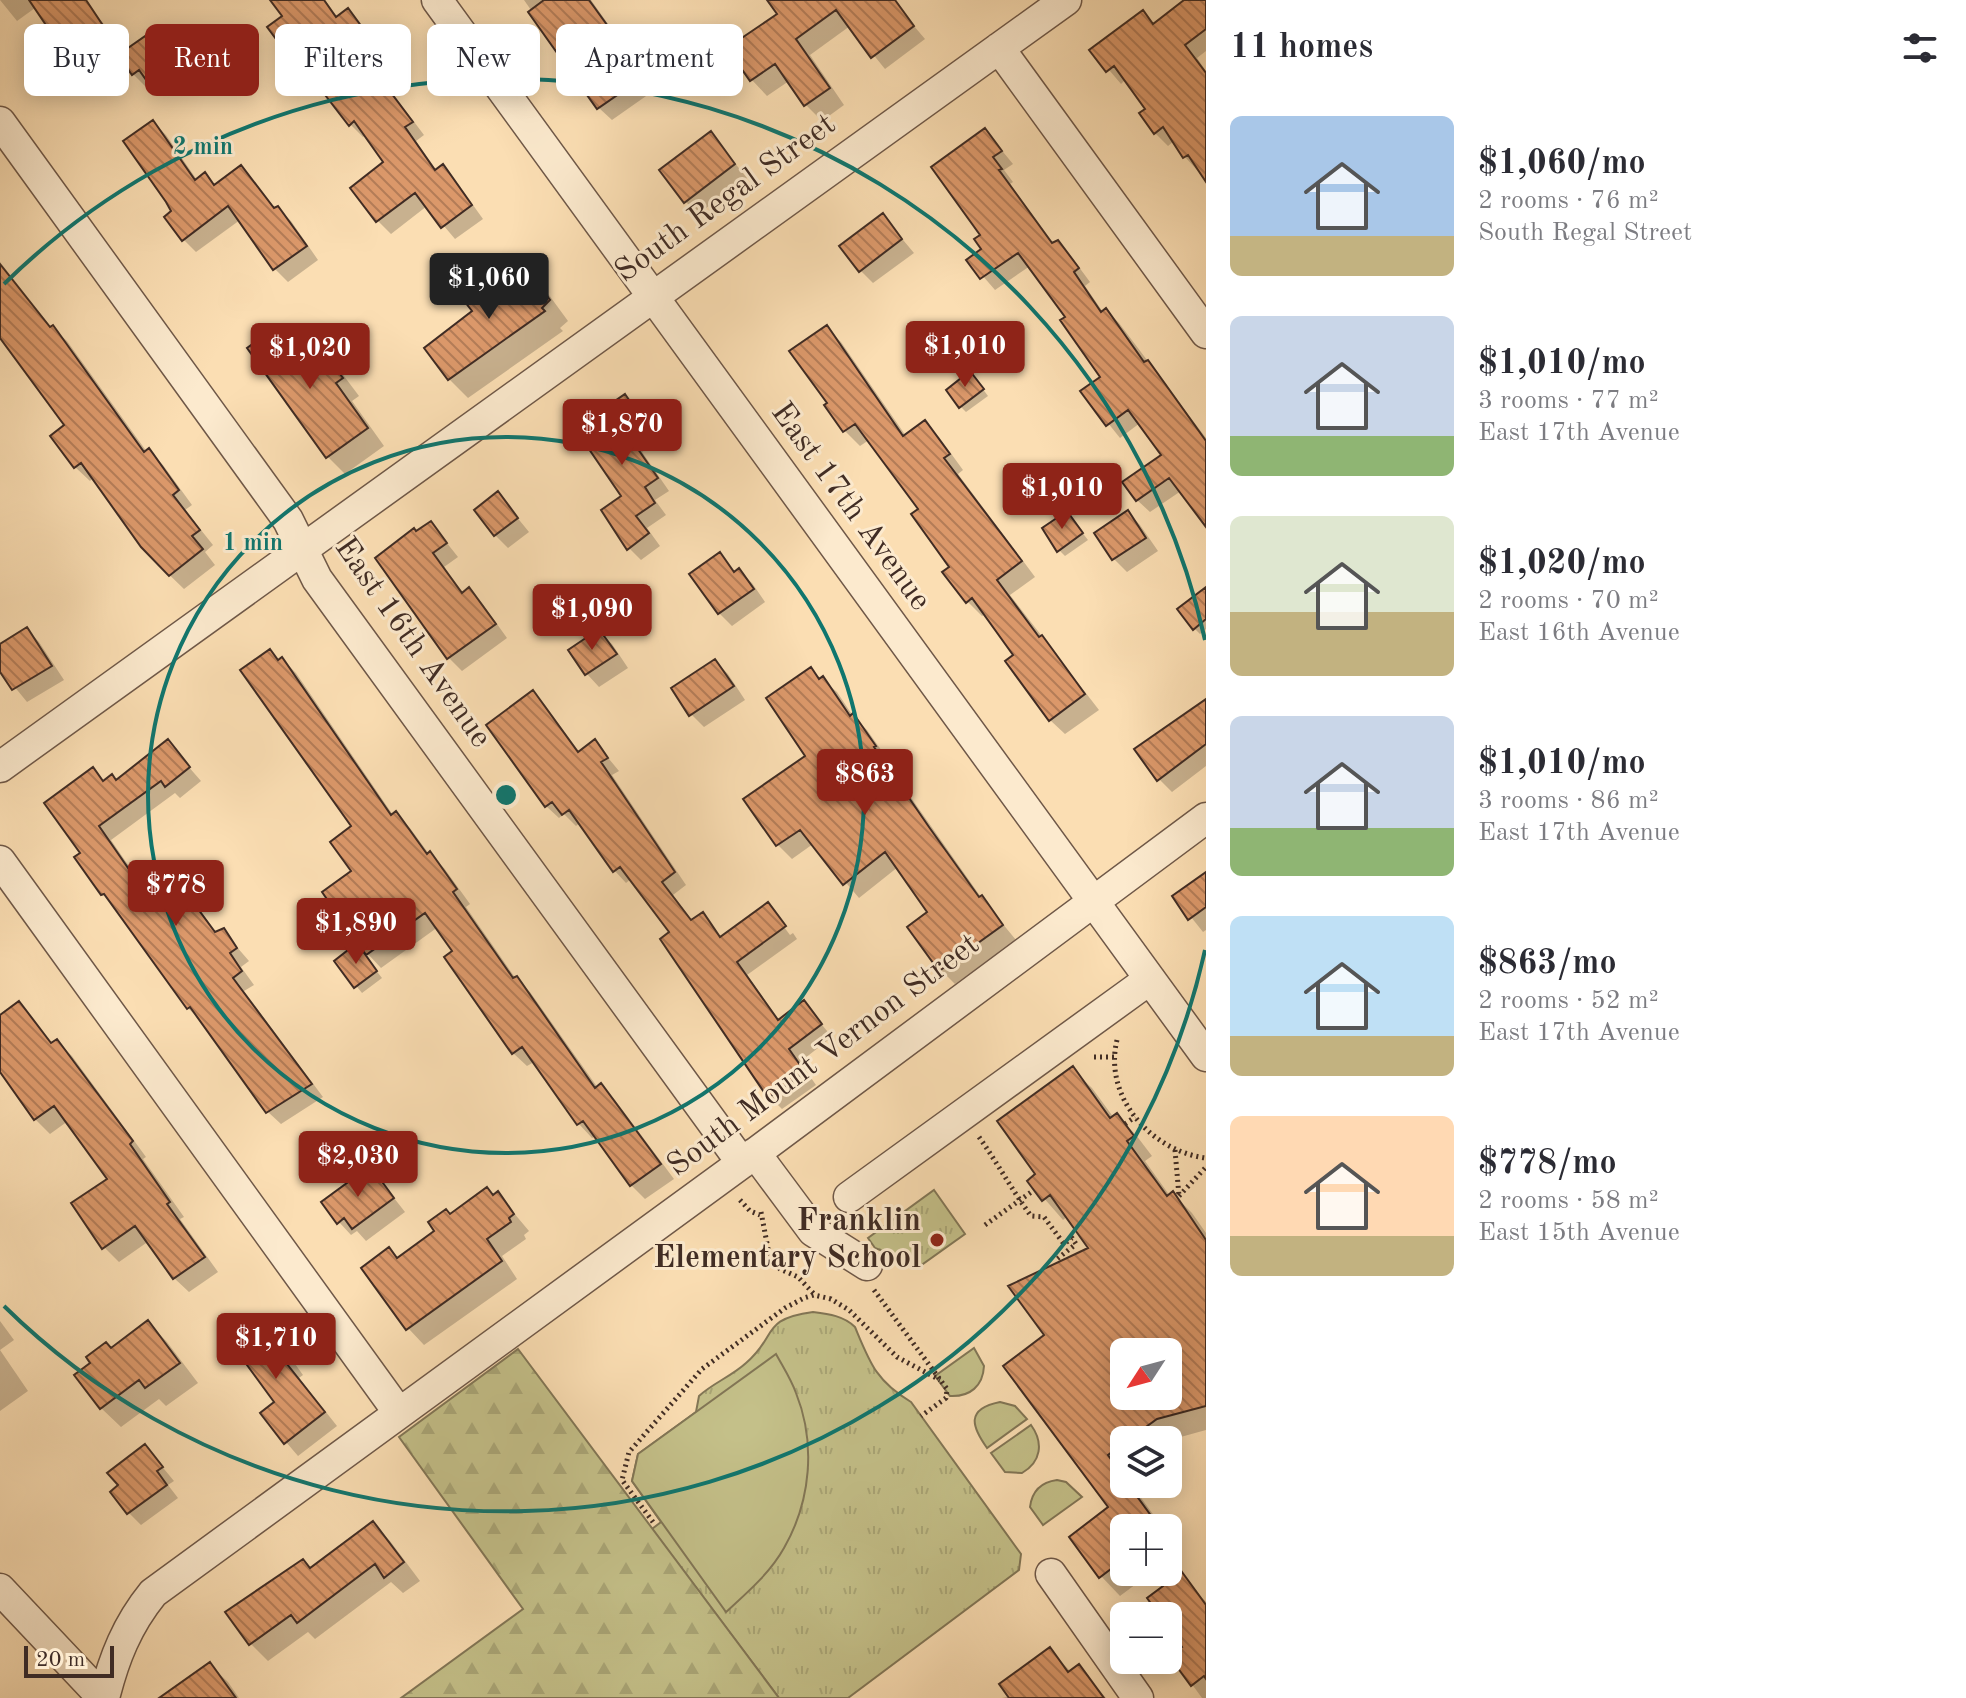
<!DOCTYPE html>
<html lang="en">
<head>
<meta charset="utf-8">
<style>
	body { margin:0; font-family:"Old Standard TT",serif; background:#f2f2f3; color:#2b2b33; height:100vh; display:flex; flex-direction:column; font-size:30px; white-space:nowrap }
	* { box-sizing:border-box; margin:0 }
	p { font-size:26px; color:#7c7c81 }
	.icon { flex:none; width:44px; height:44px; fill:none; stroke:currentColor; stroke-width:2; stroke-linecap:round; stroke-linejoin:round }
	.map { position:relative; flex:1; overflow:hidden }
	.side { display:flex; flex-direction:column; background:#fff; width:760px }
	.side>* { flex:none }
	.hud { position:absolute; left:24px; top:24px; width:760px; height:72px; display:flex; gap:16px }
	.needle { width:52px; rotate:234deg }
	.buttons { position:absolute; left:1110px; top:1338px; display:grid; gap:16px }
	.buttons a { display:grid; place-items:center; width:72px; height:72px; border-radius:12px; background:#fff; box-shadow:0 4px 20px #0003; font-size:40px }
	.scale { position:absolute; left:24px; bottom:20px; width:90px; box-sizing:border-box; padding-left:8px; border:4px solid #402c24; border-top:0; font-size:22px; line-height:28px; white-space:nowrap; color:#402c24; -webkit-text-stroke:6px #fceace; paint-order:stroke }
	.price { position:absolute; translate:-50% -68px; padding:0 18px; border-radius:8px; background:#8f2418; color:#fff; font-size:26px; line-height:52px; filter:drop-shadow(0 2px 4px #0008) }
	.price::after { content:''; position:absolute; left:50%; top:48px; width:24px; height:18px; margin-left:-12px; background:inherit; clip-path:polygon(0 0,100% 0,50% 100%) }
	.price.selected { background:#222; color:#fff }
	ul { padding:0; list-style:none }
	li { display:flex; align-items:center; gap:24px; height:200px; padding:0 24px }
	li span { display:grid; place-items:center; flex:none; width:224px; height:160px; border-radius:12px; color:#555 }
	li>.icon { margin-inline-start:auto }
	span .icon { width:96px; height:96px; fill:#fffc; stroke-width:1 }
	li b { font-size:34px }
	h2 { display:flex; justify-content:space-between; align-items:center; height:96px; padding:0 24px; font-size:34px }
	.chip { padding:0 28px; border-radius:12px; background:#fff; box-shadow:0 4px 20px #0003; font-size:28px; line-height:72px }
	.chip.selected { background:#8f2418; color:#fff }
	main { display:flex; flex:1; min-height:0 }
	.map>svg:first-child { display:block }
</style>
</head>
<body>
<main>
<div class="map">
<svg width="1206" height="1698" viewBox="0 0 1206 1698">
	<defs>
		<pattern id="grass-tufts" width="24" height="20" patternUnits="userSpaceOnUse" patternTransform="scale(2)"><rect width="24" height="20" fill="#c4c089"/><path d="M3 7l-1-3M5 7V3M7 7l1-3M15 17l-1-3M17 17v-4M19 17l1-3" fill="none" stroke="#a9a576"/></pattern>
		<pattern id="forest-firs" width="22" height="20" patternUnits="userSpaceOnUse" patternTransform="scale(2)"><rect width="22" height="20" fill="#c4c089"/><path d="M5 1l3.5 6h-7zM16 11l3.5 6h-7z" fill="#a9a576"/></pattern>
		<pattern id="building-back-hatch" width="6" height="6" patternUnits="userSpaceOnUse" patternTransform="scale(2)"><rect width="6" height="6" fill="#db986a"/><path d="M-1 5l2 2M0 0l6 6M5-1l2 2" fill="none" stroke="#b37c57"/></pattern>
	</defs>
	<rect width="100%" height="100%" fill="#fbdeb3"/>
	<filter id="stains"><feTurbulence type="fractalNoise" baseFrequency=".0025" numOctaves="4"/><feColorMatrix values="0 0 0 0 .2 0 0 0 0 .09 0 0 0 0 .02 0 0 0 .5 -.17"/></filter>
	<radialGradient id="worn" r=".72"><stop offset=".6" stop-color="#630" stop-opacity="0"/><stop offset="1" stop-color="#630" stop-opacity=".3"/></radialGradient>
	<path fill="url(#grass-tufts)" stroke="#827656" stroke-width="2" d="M934,1190l31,44 -45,32 -45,-18 -7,-10z
		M813,1312c16,2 31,4 42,15 15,36 21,54 56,75l110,152 -2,16 -171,128h-69l-127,-169 9,-7 -29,-41 6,-27 58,-42 3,-16c14,-13 33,-20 47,-33 32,-27 14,-44 67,-51z"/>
	<path fill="url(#forest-firs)" stroke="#827656" stroke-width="2" d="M518,1349l261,349h-378l122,-89 -124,-172z"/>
	<path fill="#c4c089" stroke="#827656" stroke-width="2" d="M974,1348l10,18c-1,20 -14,31 -34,30l-15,-20z
		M776,1354c7,13 15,25 20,39 20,50 15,108 -12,155 -14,25 -37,45 -58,64l-94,-131 6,-27z
		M1000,1402l15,4 12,13 -40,29c-15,-21 -22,-39 13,-46z
		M1031,1425c13,18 10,37 -9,48l-17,-1 -14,-19z
		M1057,1480l9,2 16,15 -39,28 -13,-18c2,-16 12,-25 27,-27z"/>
	<path fill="#0003" fill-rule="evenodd" d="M0,0h72l18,10 13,13 18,27 -35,24 -13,-13 -38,-53 -18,13z
		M273,0h52l13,18 9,-7 13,13 13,17 -13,9 64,85 -8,6 21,30 5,-4 13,13 28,39 -28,20 -28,-33 -36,28 -13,-13 -25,-33 33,-25 -20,-28 -3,2 -13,-13 -42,-56 -3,2 -13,-12 -7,-42z
		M524,0h67l29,41 9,-6 13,12 24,35 -54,38 -13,-12z
		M770,0h122l33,39 -40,30 -35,-43 -40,29 34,50 -22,16 -16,-16 -17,-24 -22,15 -15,-16 -22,-31 50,-35z
		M1188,0h18v51l-9,7 9,13v108l-7,-10 -2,1 -12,-13 -11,-16 -6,5 -13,-13 -7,-24 -22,-30 -5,5 -29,-34 51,-37 12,12z
		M151,34l13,13 23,33 -24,16 -12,-13 -5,4 -13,-13z
		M153,122l13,13 31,45 8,-5 11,11 25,-19 35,43 2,-2 13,13 27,39 -30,22 -13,-13 -35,-49 -44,32 -12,-12 -10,-28z
		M985,130l28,34 -9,6 9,12 -3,2 44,60 3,-2 13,13 20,27 -5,4 18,26 3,-2 13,13 87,115v86l-25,-33 -31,21 -13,-12 27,-45 -24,-32 -20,15 -37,-46 20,-15 -35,-60 -38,-51 -35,24 -26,-30 15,-11z
		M711,134l36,44 -49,36 -12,-12z
		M883,216l31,37 -41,30 -13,-13z
		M0,262l52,66 15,13 80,111 2,-1 14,14 29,40 -7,5 28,35 -8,7 10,13 -31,24 -28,-27 -62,-85 -4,4 -15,-14 -8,-41 -67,-91z
		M530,275l19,20 19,26 -8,7 3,3 -95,67 -19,-19 75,-99z
		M826,327l15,15 65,94 18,-14 15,15 24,33 -5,4 77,103 -25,18 89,115 -34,24 -15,-14 -34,-64 -30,-42 -4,2 -14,-14 -16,-35 -31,-58 -52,-69 -9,6 -15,-15 -18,-25 3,-2z
		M276,329l26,30 16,-12 17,17 24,32 -7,5 32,45 -39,28 -17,-17 -79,-109z
		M976,380l12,16 -22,16 -6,-6z
		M624,396l25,30 -4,2 10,15 -13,9 27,39 -14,9 11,15 -19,13 13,18 -19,14 -12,-12 -6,-51z
		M498,494l31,38 -21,16 -13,-13z
		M1128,512l12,13 18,26 -31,21 -13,-13 -17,-26z
		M1067,513l21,27 -23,16 -6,-6z
		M431,523l27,34 -14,10 20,27 5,-4 13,13 25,35 -45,33 -13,-13 -72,-100z
		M720,555l16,18 3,-2 13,12 13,19 -33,24 -13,-13z
		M1206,599v30l-6,5 -6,-6z
		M27,629l12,13 25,38 -37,22 -27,-33v-23z
		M599,632l13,12 16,24 -29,19 -12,-13 -16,-24z
		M270,652l9,9 3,-2 14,14 97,142 3,-1 14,14 19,26 15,14 26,36 -4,3 50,72 14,13 68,96 3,-2 14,14 59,79 -29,20 -14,-14 -35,-49 -4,2 -13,-14 -45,-62 -7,4 -14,-13 -58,-102 -17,-24 -57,41 -14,-15 -13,-82v-45z
		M715,661l13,13 17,26 -41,27 -13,-13z
		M811,670l26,22 16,24 14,14 22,31 -3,1 97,138 33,40 -61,44 -14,-14 -32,-43 21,-14 -32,-46 -39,31 -46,-54 -21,15 -14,-14 30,-88z
		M533,693l12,12 35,48 15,-11 24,29 -7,4 74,110 -13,10 20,27 9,-7 20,23 46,-34 10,11h-3l15,20 3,-2 4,6 -50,36 33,46 24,-18 28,34 -32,25 16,23 -34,24 -12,-12 -107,-158 9,-6 -41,-54 -5,4 -12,-13 -33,-48 -5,4 -12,-12 -5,4 -13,-12z
		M1206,711v55l-34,26 -13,-13z
		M167,742l34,39 -21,17 -5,-5 -64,47 35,51 24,-17 13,13 34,47 6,-3 26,30 -8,6 13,18 -10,6 79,106 -42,27 -13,-12 -67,-91 -13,-13 -73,-102 -12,-12 -20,-41 10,-83 12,12h11z
		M1206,874v56l-3,2 -28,-35z
		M364,955l18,23 -20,15 -26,-32z
		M18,1004l35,40 4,-3 15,15 74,101 -3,2 41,58 -4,2 38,53 -29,20 -15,-14 -25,-37 -30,21 -15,-15 6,-68 -42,-58 -18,13 -15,-15 -35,-49v-52z
		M1072,1069l20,19 22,30 3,-2 19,19 16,21 -7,5 25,35 3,-2 19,19 14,20v197l-29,8 -9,6v-4h-44v44h7l32,44h-39v44h28l-32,24 -19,-20 10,-68 -64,-172 44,-87 -23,-33 -5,4 -34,-39 9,-7zM1124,1352h44v44h-44z
		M372,1170l33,42 -39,29 -9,-10 -6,4 -12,-13z
		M498,1194l31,37 -5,4 2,4 -24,17 15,23 -93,66 -16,-17 -19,-78 9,9 39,-28 14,-15z
		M260,1319l12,13 31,43 -4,3 38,48 -39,30 -36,-42 14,-11z
		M0,1321l14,19 -14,10z
		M148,1322l19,20 31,41 -32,23 -7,-7 -38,28 -20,-19 -24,-33z
		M0,1350l28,41 -28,20z
		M145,1446l29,35 -6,4 10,13 -37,27 -13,-13 -8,-26z
		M373,1523l17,18 30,40 -17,12 -12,-11 -76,57 -7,-7 -40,29 -17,-17 60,-75z
		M1168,1534l12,17 -12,9z
		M1182,1575l24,27v96h-4l-30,-41 13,-10 -17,-24v-7h-5z
		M1050,1650l21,22 7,-6 28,32h-104l8,-2z
		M210,1665l18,17 11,16h-51z"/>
	<path fill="url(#building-back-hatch)" stroke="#402c24" stroke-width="2" fill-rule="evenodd" d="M29,0h57l24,36 -39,26z
		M270,0h54l12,17 12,-9 14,19 -13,10 64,85 -8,5 30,43 8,-6 29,41 -31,23 -26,-35 -39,29 -26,-34 33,-26 -29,-41 -5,5 -54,-70 -4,3 -24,-32 15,-11z
		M544,0h45l29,40 11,-8 26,37 -58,40 -69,-97z
		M767,0h128l19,26 -43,32 -35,-48 -40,29 34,49 -26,18 -29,-42 -25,17 -23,-33 50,-34z
		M1184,0h22v29l-21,16 21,28v109l-18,-27 -5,3 -20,-31 -9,7 -15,-21 6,-4 -31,-43 -8,6 -17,-22 54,-40 10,14z
		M151,32l24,34 -26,18 -10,-14 -7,5 -14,-20z
		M153,120l42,60 10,-8 9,13 27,-20 33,43 4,-2 29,40 -34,24 -45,-64 -46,35 -18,-24 7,-6 -5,-9 -43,-61z
		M985,128l17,23 -9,6 9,12 -3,1 53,73 6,-3 21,28 -5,4 27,40 5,-4 38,54 4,-2 58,81v86l-37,-49 -33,23 -14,-19 39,-27 -33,-45 -22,16 -26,-35 20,-14 -40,-57 5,-3 -47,-64 -38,26 -14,-19 15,-11 -7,-10 6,-4 -49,-68z
		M711,131l24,33 -51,39 -25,-33z
		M883,213l19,26 -43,33 -20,-26z
		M0,264l50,63 3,-2 91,127 5,-4 30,42 -6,5 27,35 -8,6 11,13 -34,27 -28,-29 -60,-84 -7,5 -24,-32 14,-11 -64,-87z
		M513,267l9,11 8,-5 20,27 -8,8 3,3 -97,69 -24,-32 48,-37 -7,-9z
		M827,325l76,111 22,-16 25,34 -6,4 78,103 -25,19 42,57 3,-2 43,59 -36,27 -44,-60 8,-6 -41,-57 -6,5 -24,-31 7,-5 -38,-53 7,-5 -63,-85 -12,8 -19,-27 3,-2 -38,-52z
		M276,327l23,32 19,-14 25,33 -7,5 32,45 -42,30 -79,-110z
		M970,371l14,18 -25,19 -13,-18z
		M625,394l13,19 -4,2 11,15 -14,9 27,39 -13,9 10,16 -19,13 13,17 -22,17 -26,-40 20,-14 -43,-63 8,-5 -4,-4z
		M498,491l20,27 -24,18 -20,-26z
		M1128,510l18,28 -34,22 -18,-27z
		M1067,511l16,22 -26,19 -15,-24z
		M431,521l16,22 -14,10 29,40 7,-6 27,37 -49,35 -72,-101 39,-30 2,3z
		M720,552l14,20 5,-4 15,21 -36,25 -29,-40z
		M1206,587v32l-13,11 -16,-21z
		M27,627l25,39 -40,24 -12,-18v-28z
		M599,629l18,25 -32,21 -17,-25z
		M270,649l8,11 4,-3 109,158 5,-4 31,43 3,-3 27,38 -4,3 60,86 4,-2 78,112 6,-5 60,81 -31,22 -47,-65 -6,4 -55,-78 -10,7 -68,-97 8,-6 -27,-38 -59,42 -44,-63 29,-21 -21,-29 21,-16 -111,-156z
		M715,659l19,27 -45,30 -18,-28z
		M811,667l8,12 4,-3 27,40 3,-3 23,33 -2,1 55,80 50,70 3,-2 21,30 -64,46 -32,-44 20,-15 -42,-60 -42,33 -43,-55 -24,16 -33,-47 62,-43 -39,-58z
		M533,690l45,62 17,-13 13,19 -7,4 74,110 -13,10 29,38 12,-8 17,25 48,-35 18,24 -49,36 41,58 26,-20 18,24 -33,25 16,23 -37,26 -108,-159 9,-7 -49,-65 -7,5 -44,-62 -7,5 -10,-13 -7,5 -59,-82z
		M1206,699v45l-49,37 -23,-32z
		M168,739l22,28 -25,20 -4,-6 -62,45 45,65 26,-20 45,61 9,-4 13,20 -7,5 12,18 -9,7 79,106 -46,29 -76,-106 -3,2 -83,-115 -3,1 -27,-38 6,-4 -36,-50 49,-36 10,14 9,-7 4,6z
		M1206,872v35l-18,13 -16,-24z
		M357,943l20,28 -23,17 -20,-27z
		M19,1001l32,42 6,-4 76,102 -3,3 40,58 -3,2 38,53 -32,22 -38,-53 -33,23 -31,-46 36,-24 -53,-73 -20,14 -34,-48v-57z
		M1073,1066l37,52 7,-5 17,23 -7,5 40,55 6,-5 33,49v166l-49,13 -29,21h-4v3l-16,12 16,23v6h4l32,44h-36v31l-25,19 -30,-41 39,-30 -105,-141 41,-31 -36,-49 80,-38 -38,-53 -8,6 -15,-20 8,-7 -38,-53zM1124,1352h44v44h-44z
		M372,1168l22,30 -42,31 -8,-11 -7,6 -16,-22 41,-30 2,1z
		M487,1187l6,8 5,-4 16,23 -5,4 2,4 -24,17 15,22 -96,69 -45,-62 28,-21 8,11 37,-27 -6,-9 18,-13 4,5z
		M260,1316l32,45 -5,3 38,48 -41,32 -24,-31 14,-11 -46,-63z
		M148,1320l32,43 -35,25 -6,-8 -39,29 -26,-34 16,-12 -4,-6 20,-15 5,6z
		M145,1444l18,23 -6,4 10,14 -40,29 -17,-22 8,-7 -11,-12z
		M373,1521l31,41 -20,16 -9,-14 -78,59 -6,-8 -42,30 -24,-33 78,-53 7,9z
		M1182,1572l24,33v74l-2,-3 -13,10 -22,-30 13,-9 -14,-20v-11h-8l-13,-18z
		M1050,1647l18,25 11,-8 25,34h-95l-10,-14z
		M210,1662l26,36h-77z"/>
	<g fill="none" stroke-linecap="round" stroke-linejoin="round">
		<defs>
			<path id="minor" d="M437,0l769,1056
				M999,48l207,285
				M0,122l288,398 29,59 425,584
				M0,767l1066,-767
				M0,861l399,552
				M755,1153l58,78 54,34
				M849,1197l301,-218
				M1051,1574l87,124
				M0,1589l103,109
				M104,1698c10,-40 23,-73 49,-105l589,-430 464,-345"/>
		</defs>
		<use href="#minor" stroke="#6f5848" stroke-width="33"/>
		<path stroke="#402c24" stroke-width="5" stroke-dasharray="2 4" stroke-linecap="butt" d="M1117,1040c-14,57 34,111 89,118
			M1094,1057h20
			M1125,1124l10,-7
			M979,1137c19,27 33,53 52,79l13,1 20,27 8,-6 4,6 -19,15 2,3
			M1175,1150l4,46
			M1179,1196l27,-29
			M740,1200l10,11 10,4
			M761,1212l9,47 10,10 18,8 16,17
			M985,1225l49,-35
			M874,1290l73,99 -1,9 -25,18
			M653,1522l-31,-42 7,-28 73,-83 83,-61 19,-10 10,-3 17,4 18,11 48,47 43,23"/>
		<use href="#minor" stroke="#fceace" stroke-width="30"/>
	</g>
	<g fill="none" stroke="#0f766e" stroke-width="4">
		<circle cx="506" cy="795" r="358"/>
		<path d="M1205 950A716 716 0 0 1 4 1306M4 284A716 716 0 0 1 1205 640"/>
	</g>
	<circle fill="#8f2418" stroke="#fceace" stroke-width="3" cx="937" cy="1240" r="8"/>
	<g text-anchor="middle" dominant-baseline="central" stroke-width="6" stroke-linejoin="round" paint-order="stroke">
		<g font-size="32" fill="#402c24" stroke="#fceace">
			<text transform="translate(726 199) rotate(-36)">South Regal Street</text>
			<text transform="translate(850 507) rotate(54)">East 17th Avenue</text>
			<text transform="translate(412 643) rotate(55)">East 16th Avenue</text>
			<text transform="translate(824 1056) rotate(-37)">South Mount Vernon Street</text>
		</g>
		<g font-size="32" font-weight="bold" fill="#402c24" stroke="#fceace" text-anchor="end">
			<text x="921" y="1222">Franklin<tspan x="921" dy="37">Elementary School</tspan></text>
		</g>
	</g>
	<circle cx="506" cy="795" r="12" fill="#0f766e" stroke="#fceace" stroke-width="4"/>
	<g font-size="24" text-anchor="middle" font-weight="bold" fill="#0f766e" stroke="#fceace" stroke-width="6" stroke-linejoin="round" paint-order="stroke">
		<text x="203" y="154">2 min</text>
		<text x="253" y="550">1 min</text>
	</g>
	<rect width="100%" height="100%" filter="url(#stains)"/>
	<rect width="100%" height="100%" fill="url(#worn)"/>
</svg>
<div class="buttons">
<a><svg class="needle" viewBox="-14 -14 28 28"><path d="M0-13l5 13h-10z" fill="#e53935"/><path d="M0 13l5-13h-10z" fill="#7c7c81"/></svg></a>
<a><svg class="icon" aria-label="layers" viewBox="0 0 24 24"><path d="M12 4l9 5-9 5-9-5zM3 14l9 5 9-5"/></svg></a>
<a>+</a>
<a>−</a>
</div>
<div class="scale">20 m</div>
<b class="price selected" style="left:489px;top:321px">$1,060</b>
<b class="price" style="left:965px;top:389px">$1,010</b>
<b class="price" style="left:310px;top:391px">$1,020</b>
<b class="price" style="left:622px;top:467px">$1,870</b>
<b class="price" style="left:1062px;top:531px">$1,010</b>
<b class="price" style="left:592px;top:652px">$1,090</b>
<b class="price" style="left:865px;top:817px">$863</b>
<b class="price" style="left:176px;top:928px">$778</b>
<b class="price" style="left:356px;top:966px">$1,890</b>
<b class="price" style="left:358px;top:1199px">$2,030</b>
<b class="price" style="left:276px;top:1381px">$1,710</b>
<div class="hud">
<a class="chip">Buy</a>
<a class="chip selected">Rent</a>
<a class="chip">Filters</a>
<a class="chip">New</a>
<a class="chip">Apartment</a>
</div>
</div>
<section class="side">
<h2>11 homes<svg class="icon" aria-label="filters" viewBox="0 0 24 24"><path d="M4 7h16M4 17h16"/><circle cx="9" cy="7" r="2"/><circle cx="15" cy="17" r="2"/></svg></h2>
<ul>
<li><span style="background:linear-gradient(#a9c7e8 75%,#c2b280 0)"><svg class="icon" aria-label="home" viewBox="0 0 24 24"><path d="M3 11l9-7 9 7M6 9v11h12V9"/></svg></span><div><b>$1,060/mo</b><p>2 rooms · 76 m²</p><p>South Regal Street</p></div></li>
<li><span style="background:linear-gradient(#c9d6e8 75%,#8fb573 0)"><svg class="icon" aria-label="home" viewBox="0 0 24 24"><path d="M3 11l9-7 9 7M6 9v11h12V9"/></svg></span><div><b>$1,010/mo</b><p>3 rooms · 77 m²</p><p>East 17th Avenue</p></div></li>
<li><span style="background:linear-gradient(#dfe7d0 60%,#c2b280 0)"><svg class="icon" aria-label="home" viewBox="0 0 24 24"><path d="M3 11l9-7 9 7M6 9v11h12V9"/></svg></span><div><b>$1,020/mo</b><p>2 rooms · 70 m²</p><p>East 16th Avenue</p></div></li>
<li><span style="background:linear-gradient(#c9d6e8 70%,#8fb573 0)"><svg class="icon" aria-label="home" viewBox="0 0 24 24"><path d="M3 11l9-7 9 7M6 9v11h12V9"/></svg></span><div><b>$1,010/mo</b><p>3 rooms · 86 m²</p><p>East 17th Avenue</p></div></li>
<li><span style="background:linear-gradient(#bfe0f5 75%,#c2b280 0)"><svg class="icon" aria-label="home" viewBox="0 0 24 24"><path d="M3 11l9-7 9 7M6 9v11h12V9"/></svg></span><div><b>$863/mo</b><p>2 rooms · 52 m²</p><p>East 17th Avenue</p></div></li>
<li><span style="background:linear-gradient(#ffd9b3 75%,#c2b280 0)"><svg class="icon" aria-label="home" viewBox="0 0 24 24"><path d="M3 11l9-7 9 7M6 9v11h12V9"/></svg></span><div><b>$778/mo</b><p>2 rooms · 58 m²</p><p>East 15th Avenue</p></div></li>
</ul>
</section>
</main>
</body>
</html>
